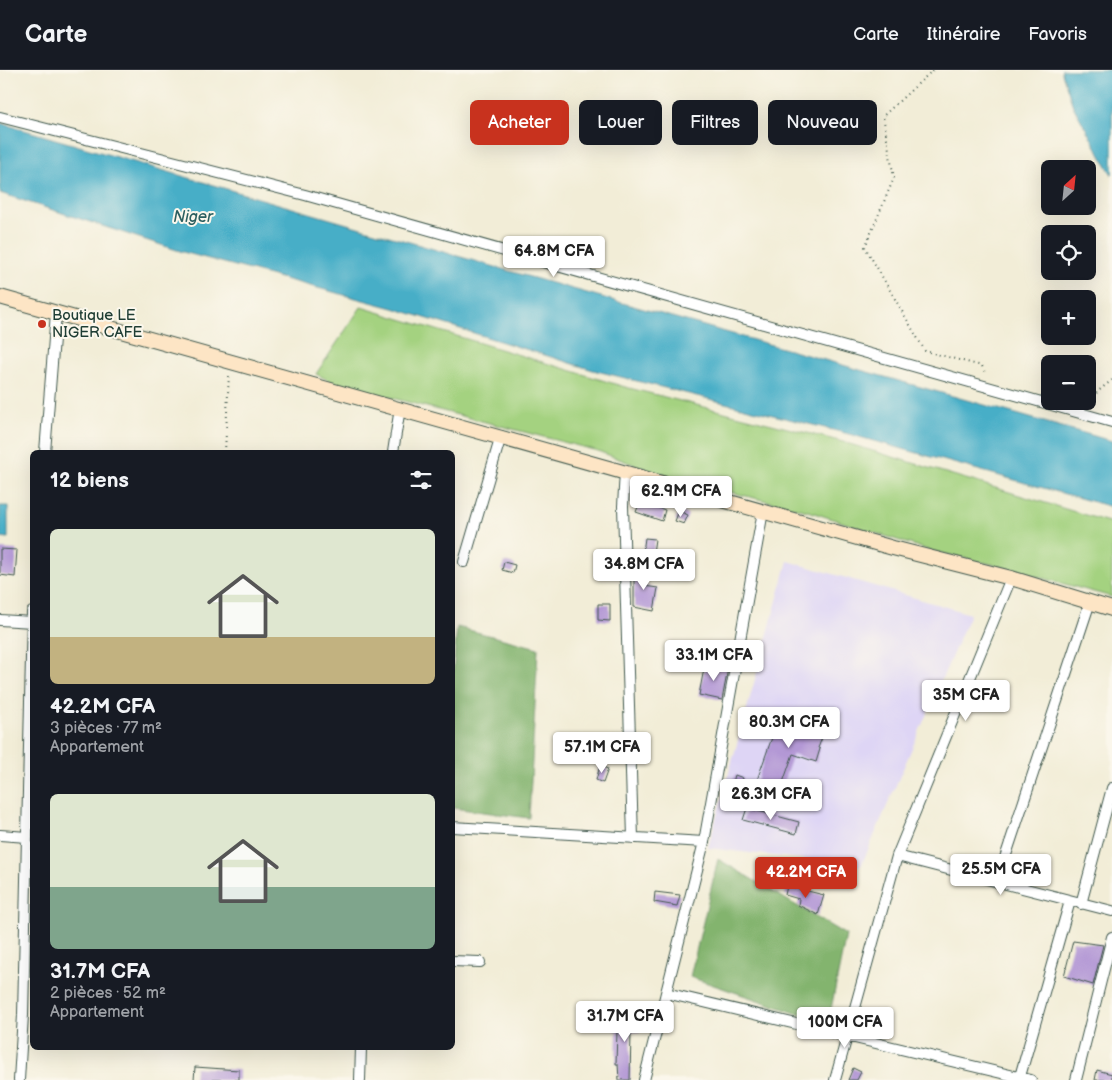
<!DOCTYPE html>
<html lang="fr">
<head>
<meta charset="utf-8">
<style>
	body { margin:0; font-family:"Balsamiq Sans",sans-serif; background:#242831; color:#f1f3f6; height:100vh; display:flex; flex-direction:column; font-size:19px; white-space:nowrap }
	* { box-sizing:border-box; margin:0 }
	p { font-size:16px; color:#9ea1a6 }
	.icon { flex:none; width:28px; height:28px; fill:none; stroke:currentColor; stroke-width:2; stroke-linecap:round; stroke-linejoin:round }
	.map { position:relative; flex:1; overflow:hidden }
	.side { position:absolute; left:30px; top:380px; width:425px; height:600px; display:flex; flex-direction:column; background:#171b24; border-radius:8px; box-shadow:0 5px 20px #0002 }
	.side>* { flex:none }
	.top-card { position:absolute; left:470px; top:30px; width:475px; height:45px; display:flex; gap:10px }
	.needle { width:32px; rotate:27deg }
	.controls { position:absolute; left:1041px; top:90px; display:grid; gap:10px }
	.controls a { display:grid; place-items:center; width:55px; height:55px; border-radius:8px; background:#171b24; box-shadow:0 5px 20px #0002; font-size:25px }
	.price { position:absolute; translate:-50% -42px; padding:0 11px; border-radius:5px; background:#fff; color:#222; font-size:16px; line-height:32px; filter:drop-shadow(0 1px 2px #0008) }
	.price::after { content:''; position:absolute; left:50%; top:30px; width:15px; height:11px; margin-left:-8px; background:inherit; clip-path:polygon(0 0,100% 0,50% 100%) }
	.price.current { background:#c8321e; color:#fff }
	ul { padding:0; list-style:none }
	li { display:grid; align-content:center; gap:10px; height:265px; padding:0 20px }
	li span { display:grid; place-items:center; height:155px; border-radius:8px; color:#555 }
	li>.icon { margin-inline-start:auto }
	span .icon { width:90px; height:90px; fill:#fffc; stroke-width:1 }
	li b { font-size:21px }
	h2 { display:flex; justify-content:space-between; align-items:center; height:60px; padding:0 20px; font-size:21px }
	.chip { padding:0 18px; border-radius:8px; background:#171b24; box-shadow:0 5px 20px #0002; font-size:18px; line-height:45px }
	.chip.current { background:#c8321e; color:#fff }
	header { display:flex; align-items:center; gap:30px; box-sizing:border-box; height:70px; padding:0 25px; background:#171b24; border-bottom:1px solid #363941 }
	header strong { font-size:24px }
	nav { display:flex; gap:28px; margin-inline-start:auto; font-size:18px }
	.map>svg:first-child { display:block }
</style>
</head>
<body>
<header>
<strong>Carte</strong>
<nav><a>Carte</a><a>Itinéraire</a><a>Favoris</a></nav>
</header>
<div class="map">
<svg width="1112" height="1010" viewBox="0 0 1112 1010">
	<rect width="100%" height="100%" fill="#fbf7ec"/>
	<filter id="ink" filterUnits="userSpaceOnUse"><feTurbulence type="fractalNoise" baseFrequency=".02" numOctaves="2"/><feDisplacementMap in="SourceGraphic" scale="10" xChannelSelector="R" yChannelSelector="G"/><feConvolveMatrix kernelMatrix="1 2 1 2 8 2 1 2 1" color-interpolation-filters="sRGB"/></filter>
	<filter id="wash" filterUnits="userSpaceOnUse"><feTurbulence type="fractalNoise" baseFrequency=".0096" numOctaves="4" result="noise"/><feDisplacementMap in="SourceGraphic" scale="20" xChannelSelector="R" yChannelSelector="G"/><feGaussianBlur stdDeviation="1.12" result="paint"/><feColorMatrix in="noise" values="0 0 0 0 0 0 0 0 0 0 0 0 0 0 0 0 0 1.4 0 .05"/><feComposite in="paint" operator="in"/></filter>
	<g filter="url(#wash)">
		<rect width="100%" height="100%" fill="#f2edd7"/>
		<path fill="#ded5f5" d="M788,491l182,53 -109,252 -153,-18z"/>
		<path fill="#a4d280" stroke="#62885a" d="M361,237l264,80 218,55 269,81v74l-117,-32 -67,-15 -120,-39 -144,-35 -66,-25 -264,-68 -18,-9z"/>
		<path fill="#83b46e" stroke="#517851" d="M457,557l81,21 -9,170 -76,-10 -1,-124z
			M718,789l128,76 -18,89 -138,-47z"/>
		<path fill="#47aec7" stroke="#33767e" d="M1061,0h51v105l-39,-69z
			M0,53l509,148 603,170v66l-267,-74 -252,-63 -200,-62 -210,-56 -183,-59z
			M0,436h8v32l-8,-1z"/>
		<g id="blocks">
			<path fill="#b398d5" d="M640,432l25,8 -3,11 -26,-9z
				M679,441l9,4 -4,9 -9,-3z
				M645,468l10,1 -2,14 -10,-1z
				M0,479l17,1 -2,27 -15,-2z
				M504,492l11,3 -2,8 -11,-3z
				M634,496l13,2 -3,18 14,2 -4,23 -20,-4z
				M598,534h12v17l-12,-1z
				M705,593l23,5 -6,32 -23,-5z
				M781,642l44,18 -7,18 2,1 -4,13 -23,-8 -13,37 -24,-8z
				M600,696l8,3 -5,14 -7,-3z
				M735,705l8,3 -3,10 -8,-2z
				M747,738l52,14 -3,12 -53,-14z
				M787,816l37,9 -6,20 -20,-10 1,-6 -14,-4z
				M655,822l25,3 -3,11 -23,-4z
				M1073,871l30,4 -10,40 -29,-9z
				M615,946h26v16h-10l-1,48h-11l-1,-16h-2l1,-33h-3z
				M195,997l44,3v10h-45z
				M853,998l8,4 -4,8h-9z
				M1097,1000l15,4v6h-17z"/>
		</g>
	</g>
	<g filter="url(#ink)">
		<use href="#blocks" fill-opacity="0" stroke="#3f574c" stroke-width="1"/>
		<g fill="none" stroke-linecap="round" stroke-linejoin="round">
			<defs>
				<path id="minor" d="M0,47l305,78 807,227
					M45,382l11,-139
					M393,382l7,-44
					M625,401l-2,35 10,332
					M464,492l37,-126
					M0,550l32,2
					M452,757l252,15
					M0,765l27,2
					M897,786l215,55
					M997,812l93,-280
					M1081,834l31,-116
					M452,891l28,1
					M666,923l365,87
					M19,1010l4,-65 9,-403
					M360,1010l1,-32
					M644,1010l60,-238 59,-331
					M835,1010l62,-224 114,-278
					M1019,1010l51,-179
					M1076,1010l36,-143"/>
				<path id="secondary" d="M0,227l893,251 118,30 101,31"/>
			</defs>
			<use href="#minor" stroke="#3f574c" stroke-width="12"/>
			<use href="#secondary" stroke="#3f574c" stroke-width="16"/>
			<path stroke="#3f574c" stroke-width="2" stroke-dasharray="1 4" stroke-linecap="butt" d="M933,0l-50,46 11,62 -29,69 60,104 57,15 4,9
				M1090,337l7,-15 15,-12
				M225,382l4,-78"/>
			<use href="#minor" stroke="#fff" stroke-width="10"/>
			<use href="#secondary" stroke="#fde5c5" stroke-width="14"/>
		</g>
	</g>
	<circle fill="#c8321e" stroke="#fbf7ec" stroke-width="2" cx="42" cy="254" r="5"/>
	<g text-anchor="middle" dominant-baseline="central" stroke-width="4" stroke-linejoin="round" paint-order="stroke">
		<g font-size="15" fill="#1f3d34" stroke="#fbf7ec" text-anchor="start">
			<text x="52" y="245">Boutique LE<tspan x="52" dy="17">NIGER CAFE</tspan></text>
		</g>
		<g font-size="16" font-style="italic" fill="#2b5f60" stroke="#fbf7ec">
			<text x="193" y="147">Niger</text>
		</g>
	</g>
</svg>
<div class="controls">
<a><svg class="needle" viewBox="-14 -14 28 28"><path d="M0-13l5 13h-10z" fill="#e53935"/><path d="M0 13l5-13h-10z" fill="#9ea1a6"/></svg></a>
<a><svg class="icon" aria-label="locate" viewBox="0 0 24 24"><circle cx="12" cy="12" r="6"/><path d="M12 2v4M12 18v4M2 12h4M18 12h4"/></svg></a>
<a>+</a>
<a>−</a>
</div>
<b class="price" style="left:554px;top:208px">64.8M CFA</b>
<b class="price" style="left:681px;top:448px">62.9M CFA</b>
<b class="price" style="left:644px;top:521px">34.8M CFA</b>
<b class="price" style="left:714px;top:612px">33.1M CFA</b>
<b class="price" style="left:966px;top:652px">35M CFA</b>
<b class="price" style="left:789px;top:679px">80.3M CFA</b>
<b class="price" style="left:602px;top:704px">57.1M CFA</b>
<b class="price" style="left:771px;top:751px">26.3M CFA</b>
<b class="price" style="left:1001px;top:826px">25.5M CFA</b>
<b class="price current" style="left:806px;top:829px">42.2M CFA</b>
<b class="price" style="left:625px;top:973px">31.7M CFA</b>
<b class="price" style="left:845px;top:979px">100M CFA</b>
<div class="top-card">
<a class="chip current">Acheter</a>
<a class="chip">Louer</a>
<a class="chip">Filtres</a>
<a class="chip">Nouveau</a>
</div>
<section class="side">
<h2>12 biens<svg class="icon" aria-label="filters" viewBox="0 0 24 24"><path d="M4 7h16M4 17h16"/><circle cx="9" cy="7" r="2"/><circle cx="15" cy="17" r="2"/></svg></h2>
<ul>
<li><span style="background:linear-gradient(#dfe7d0 70%,#c2b280 0)"><svg class="icon" aria-label="home" viewBox="0 0 24 24"><path d="M3 11l9-7 9 7M6 9v11h12V9"/></svg></span><div><b>42.2M CFA</b><p>3 pièces · 77 m²</p><p>Appartement</p></div></li>
<li><span style="background:linear-gradient(#dfe7d0 60%,#7fa58c 0)"><svg class="icon" aria-label="home" viewBox="0 0 24 24"><path d="M3 11l9-7 9 7M6 9v11h12V9"/></svg></span><div><b>31.7M CFA</b><p>2 pièces · 52 m²</p><p>Appartement</p></div></li>
</ul>
</section>
</div>
</body>
</html>
